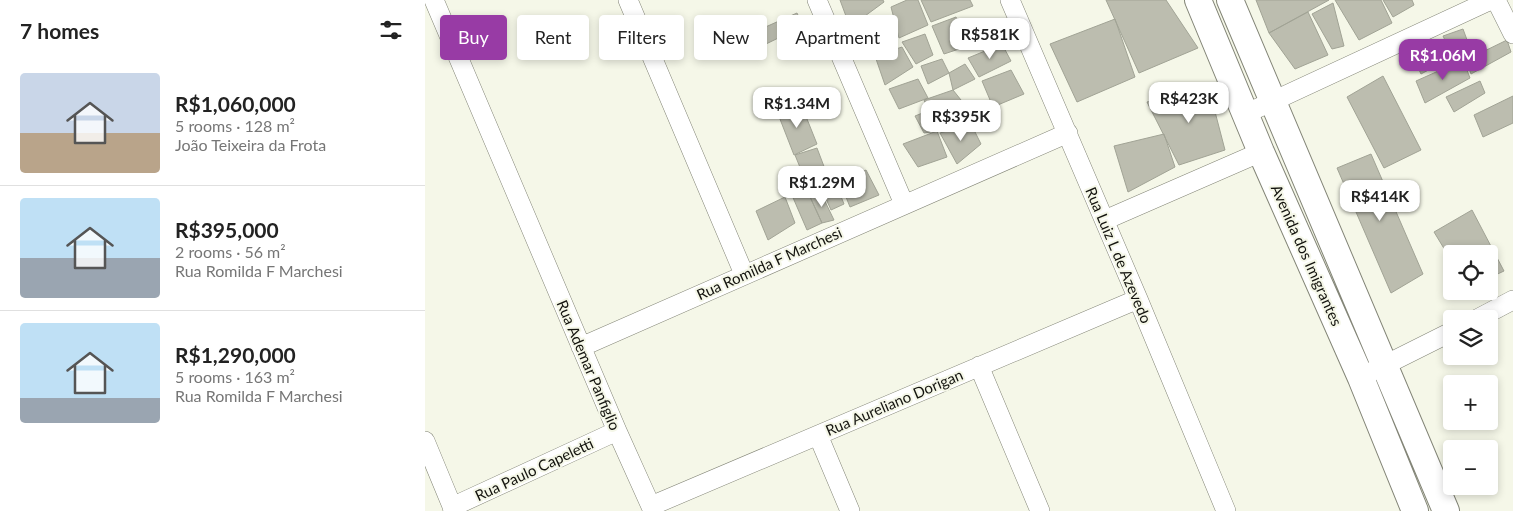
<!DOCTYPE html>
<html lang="en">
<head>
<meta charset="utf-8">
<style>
	body { margin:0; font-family:Lato,sans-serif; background:#f6f6f6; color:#222; height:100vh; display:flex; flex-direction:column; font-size:19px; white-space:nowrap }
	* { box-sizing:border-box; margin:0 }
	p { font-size:16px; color:#767676 }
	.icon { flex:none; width:28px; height:28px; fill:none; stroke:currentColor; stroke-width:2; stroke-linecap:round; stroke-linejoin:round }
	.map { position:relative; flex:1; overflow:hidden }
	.side { display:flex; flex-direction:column; background:#fff; width:425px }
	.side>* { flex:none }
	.banner { position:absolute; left:15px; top:15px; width:475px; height:45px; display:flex; gap:10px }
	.buttons { position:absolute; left:1018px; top:245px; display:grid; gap:10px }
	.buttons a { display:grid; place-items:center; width:55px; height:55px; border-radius:5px; background:#fff; box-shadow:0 2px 8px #0003; font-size:25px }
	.price { position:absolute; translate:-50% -42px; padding:0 11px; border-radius:10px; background:#fff; color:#222; font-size:16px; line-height:32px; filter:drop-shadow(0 1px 2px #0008) }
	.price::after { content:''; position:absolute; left:50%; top:30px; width:15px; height:11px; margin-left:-8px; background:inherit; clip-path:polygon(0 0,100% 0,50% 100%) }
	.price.active { background:#983ba5; color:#fff }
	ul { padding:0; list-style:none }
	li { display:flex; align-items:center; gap:15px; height:125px; padding:0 20px }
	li+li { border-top:1px solid #e0e0e0 }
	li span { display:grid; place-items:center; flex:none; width:140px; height:100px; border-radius:5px; color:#555 }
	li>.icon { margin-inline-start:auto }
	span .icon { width:60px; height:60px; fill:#fffc; stroke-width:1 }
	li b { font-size:21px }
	h2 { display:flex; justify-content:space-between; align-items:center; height:60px; padding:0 20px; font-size:21px }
	.pill { padding:0 18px; border-radius:5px; background:#fff; box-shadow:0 2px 8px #0003; font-size:18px; line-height:45px }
	.pill.active { background:#983ba5; color:#fff }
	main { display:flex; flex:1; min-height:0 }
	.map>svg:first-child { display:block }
</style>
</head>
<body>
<main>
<section class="side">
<h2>7 homes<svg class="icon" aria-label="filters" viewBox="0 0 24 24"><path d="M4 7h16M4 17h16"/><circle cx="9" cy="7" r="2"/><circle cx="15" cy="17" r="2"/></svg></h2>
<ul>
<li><span style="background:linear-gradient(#c9d6e8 60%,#b9a48a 0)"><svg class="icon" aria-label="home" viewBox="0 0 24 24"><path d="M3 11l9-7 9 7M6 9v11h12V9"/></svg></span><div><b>R$1,060,000</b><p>5 rooms · 128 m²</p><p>João Teixeira da Frota</p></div></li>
<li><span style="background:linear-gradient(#bfe0f5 60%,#9aa5b1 0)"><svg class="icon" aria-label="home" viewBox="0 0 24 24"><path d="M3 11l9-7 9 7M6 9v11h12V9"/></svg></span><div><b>R$395,000</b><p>2 rooms · 56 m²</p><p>Rua Romilda F Marchesi</p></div></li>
<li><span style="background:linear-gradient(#bfe0f5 75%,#9aa5b1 0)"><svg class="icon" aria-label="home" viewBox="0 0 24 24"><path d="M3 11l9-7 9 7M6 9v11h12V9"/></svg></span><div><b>R$1,290,000</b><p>5 rooms · 163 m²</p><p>Rua Romilda F Marchesi</p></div></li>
</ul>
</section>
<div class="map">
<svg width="1088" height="511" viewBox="0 0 1088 511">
	<rect width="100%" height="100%" fill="#f5f7e8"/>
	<path fill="#bcbdaf" stroke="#a1a395" d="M415,0h43l1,2 -34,25z
		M482,0h11l10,25 -29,13 -8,-31z
		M496,0h49l3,6 -42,16z
		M681,0h60l32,48 -59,25z
		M831,0h73l-60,33z
		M910,0h46l11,23 -33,17z
		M958,0h29l2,5 -21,12z
		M908,3l11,43 -12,3 -20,-35z
		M883,12l20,43 -33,14 -26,-36z
		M372,13l6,13 -37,18 -5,-15z
		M531,17l12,29 -24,8 -12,-28z
		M690,19l20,58 -58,25 -27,-58z
		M1038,29l7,19 -17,9 -10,-21z
		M500,34l8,21 -17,9 -14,-22z
		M1082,40l4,12 -40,22 -5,-14z
		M1012,42l10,18 -26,14 -10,-22z
		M577,44l9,17 -32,16 -11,-19z
		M477,47l11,20 -28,18 -10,-29z
		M517,59l7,14 -21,11 -7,-18z
		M1038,60l7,18 -45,25 -9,-22z
		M540,64l10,15 -22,11 -4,-17z
		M586,70l13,24 -31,13 -11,-26z
		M958,76l38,74 -37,18 -37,-71z
		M493,79l10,19 -29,11 -10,-20z
		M1055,81l5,12 -31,19 -8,-15z
		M783,85l17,65 -46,15 -32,-63z
		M528,90l8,10 -31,14 -6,-14z
		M1088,96v27l-30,14 -9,-22z
		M537,102l8,18 -14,6 -8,-16z
		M376,104l16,40 -23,11 -16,-41z
		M500,112l12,19 -13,2 -9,-17z
		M546,124l10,20 -24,20 -17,-31z
		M512,131l10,26 -29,10 -15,-23z
		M739,134l11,33 -47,25 -14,-46z
		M392,148l11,29 -20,10 -13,-32z
		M946,154l52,120 -32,19 -54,-125z
		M441,170l13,25 -29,12 -10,-25z
		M409,179l10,25 -13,6 -11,-25z
		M382,190l15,33 -15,7 -16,-37z
		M395,191l14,29 -12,3 -12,-26z
		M360,197l10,26 -27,17 -12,-29z
		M1047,210l32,61 -15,7v-24h-38v6l-17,-28z"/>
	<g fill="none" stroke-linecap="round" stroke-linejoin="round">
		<defs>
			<path id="street" d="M9,0l183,431 36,80
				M203,0l116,274
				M392,0l87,204
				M585,0l128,299 88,212
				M1071,0l17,34
				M820,114l246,-114
				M680,220l156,-68
				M1052,319l36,-19
				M156,347l487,-214
				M554,366l61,145
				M948,371l78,-39
				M393,435l32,76
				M0,441l29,70
				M226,506l487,-207
				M27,507l165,-76"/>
			<path id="secondary" d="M773,0l63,152 100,226 54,133
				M805,0l216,511"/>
		</defs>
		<use href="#street" stroke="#838577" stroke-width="20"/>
		<use href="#secondary" stroke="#838577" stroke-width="28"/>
		<use href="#street" stroke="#fff" stroke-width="19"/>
		<use href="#secondary" stroke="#fff" stroke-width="26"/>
	</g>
	<g text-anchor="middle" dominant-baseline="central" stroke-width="4" stroke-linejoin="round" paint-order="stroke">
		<g font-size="15" fill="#13130e" stroke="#f5f7e8">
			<text transform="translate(694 255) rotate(67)">Rua Luiz L de Azevedo</text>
			<text transform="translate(882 255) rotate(66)">Avenida dos Imigrantes</text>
			<text transform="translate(344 263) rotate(-24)">Rua Romilda F Marchesi</text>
			<text transform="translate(164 365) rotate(67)">Rua Ademar Panfiglio</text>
			<text transform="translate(469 402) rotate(-23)">Rua Aureliano Dorigan</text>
			<text transform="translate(109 469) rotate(-25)">Rua Paulo Capeletti</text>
		</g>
	</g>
</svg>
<div class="buttons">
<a><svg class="icon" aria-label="locate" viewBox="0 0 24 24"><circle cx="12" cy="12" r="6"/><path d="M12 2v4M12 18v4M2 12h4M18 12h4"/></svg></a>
<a><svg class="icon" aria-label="layers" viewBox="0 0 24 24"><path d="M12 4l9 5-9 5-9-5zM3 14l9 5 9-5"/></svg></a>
<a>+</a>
<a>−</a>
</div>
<b class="price" style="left:565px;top:60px">R$581K</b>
<b class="price active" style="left:1018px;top:81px">R$1.06M</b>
<b class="price" style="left:764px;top:124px">R$423K</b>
<b class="price" style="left:372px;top:129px">R$1.34M</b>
<b class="price" style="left:536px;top:142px">R$395K</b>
<b class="price" style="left:397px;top:208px">R$1.29M</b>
<b class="price" style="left:955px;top:222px">R$414K</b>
<div class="banner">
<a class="pill active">Buy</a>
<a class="pill">Rent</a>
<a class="pill">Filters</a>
<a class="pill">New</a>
<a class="pill">Apartment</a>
</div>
</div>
</main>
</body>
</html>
